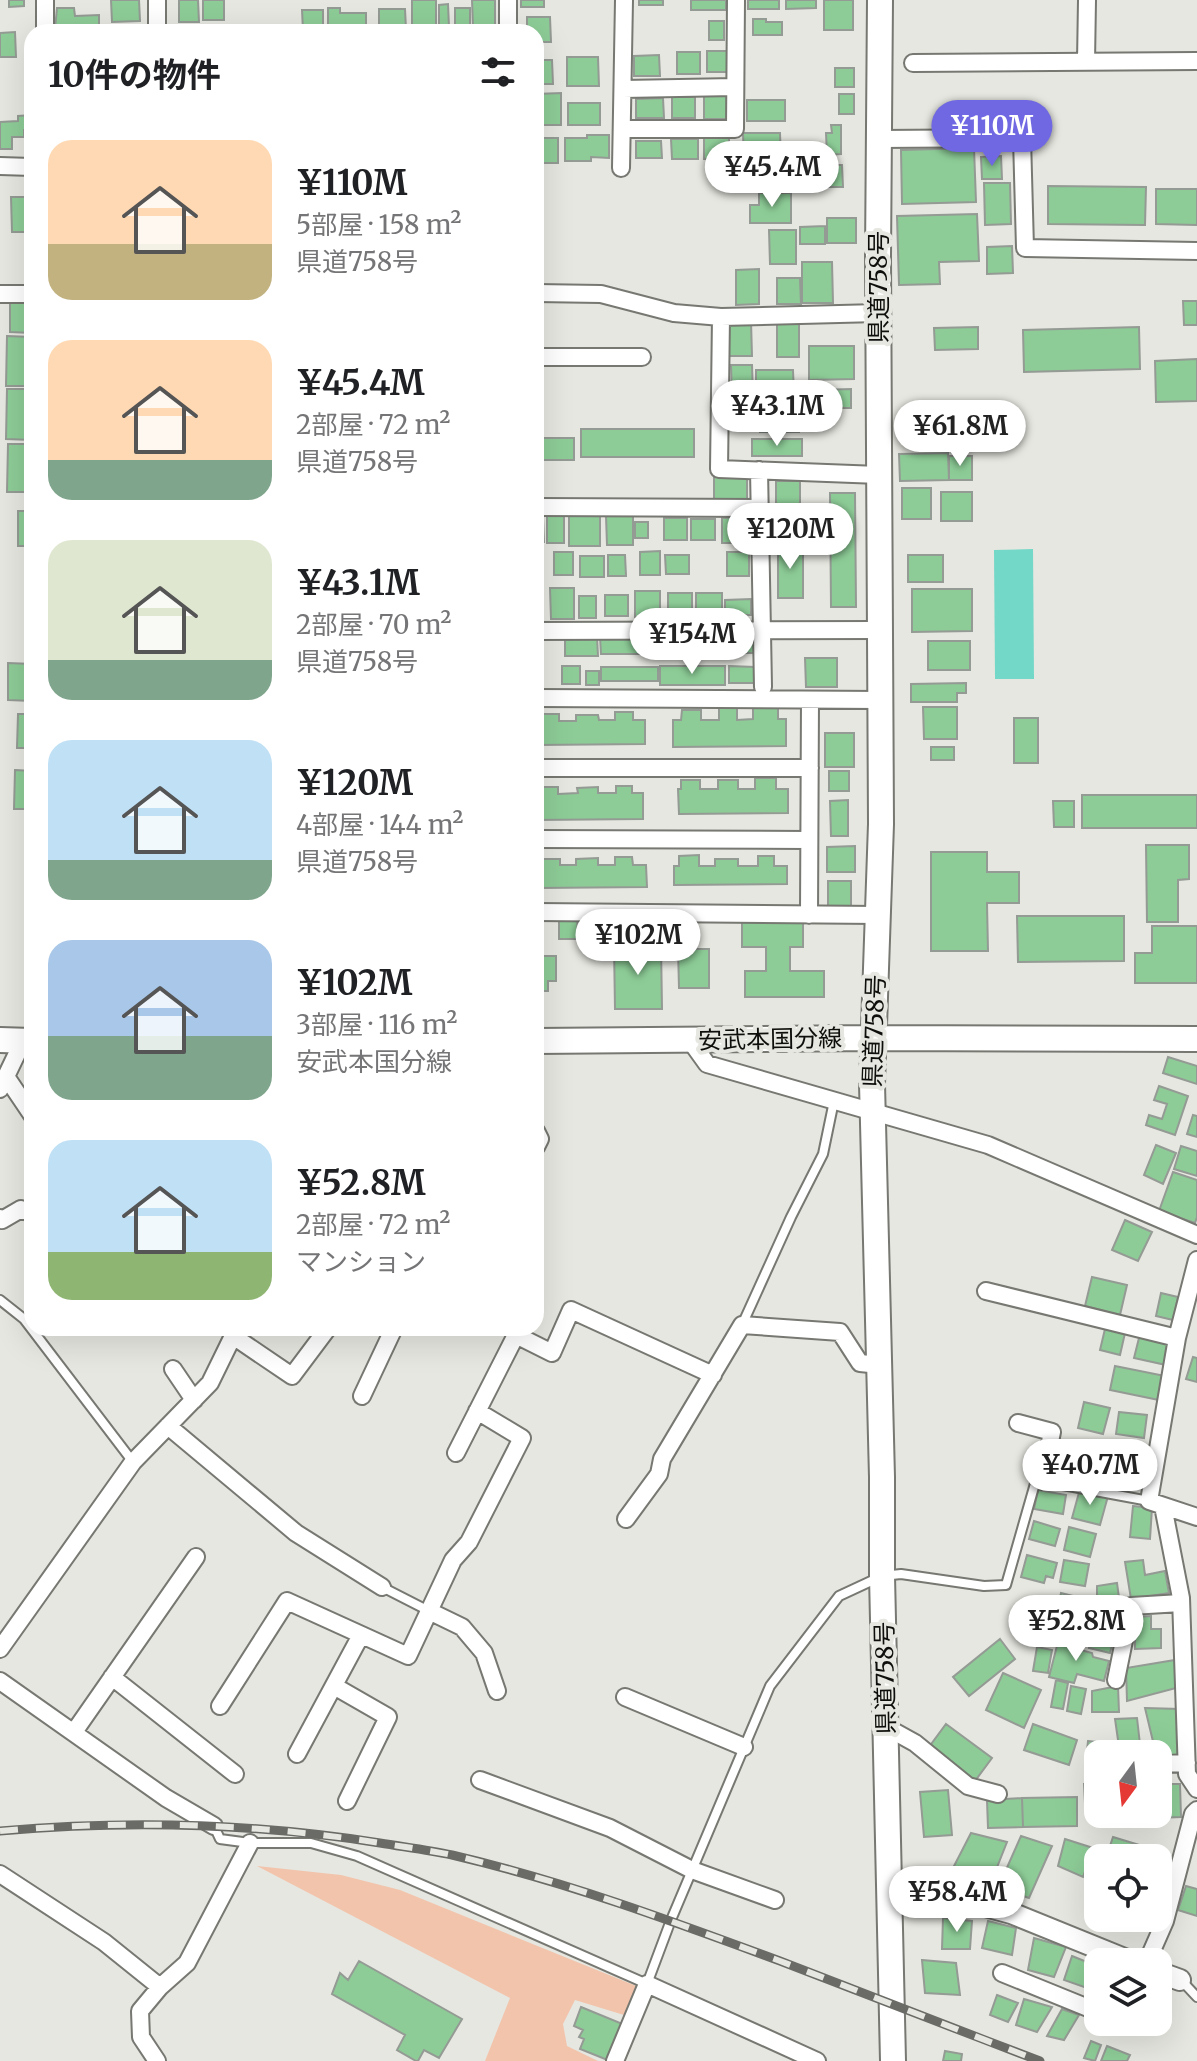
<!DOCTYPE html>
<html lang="ja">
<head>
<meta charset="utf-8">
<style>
	body { margin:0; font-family:Merriweather,"Noto Sans JP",serif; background:#f2f2f2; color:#202124; height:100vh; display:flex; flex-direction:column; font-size:30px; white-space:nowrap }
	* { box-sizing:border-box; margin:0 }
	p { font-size:26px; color:#757577 }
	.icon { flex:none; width:44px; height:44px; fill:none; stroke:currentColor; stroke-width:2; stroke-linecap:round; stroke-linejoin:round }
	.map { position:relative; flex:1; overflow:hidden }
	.sheet { position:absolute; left:24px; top:24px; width:520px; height:1312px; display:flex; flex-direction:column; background:#fff; border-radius:24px; box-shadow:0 8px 32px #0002 }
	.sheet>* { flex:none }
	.needle { width:52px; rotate:195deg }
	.fabs { position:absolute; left:1084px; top:1740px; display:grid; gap:16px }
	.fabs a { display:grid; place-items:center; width:88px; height:88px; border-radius:16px; background:#fff; box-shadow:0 8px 32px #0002; font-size:40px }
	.price { position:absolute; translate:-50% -68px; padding:0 18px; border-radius:28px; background:#fff; color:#222; font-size:26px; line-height:52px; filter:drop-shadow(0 2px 4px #0008) }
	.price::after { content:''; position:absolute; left:50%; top:48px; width:24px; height:18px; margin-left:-12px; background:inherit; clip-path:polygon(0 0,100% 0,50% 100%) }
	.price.on { background:#6f68e2; color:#fff }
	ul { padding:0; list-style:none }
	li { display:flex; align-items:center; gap:24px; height:200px; padding:0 24px }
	li span { display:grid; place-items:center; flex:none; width:224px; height:160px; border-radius:24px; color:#555 }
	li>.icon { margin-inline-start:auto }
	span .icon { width:96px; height:96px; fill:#fffc; stroke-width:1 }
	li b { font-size:34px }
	h2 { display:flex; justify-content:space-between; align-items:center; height:96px; padding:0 24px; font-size:34px }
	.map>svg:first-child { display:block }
</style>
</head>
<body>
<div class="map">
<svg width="1197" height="2061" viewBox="0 0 1197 2061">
	<rect width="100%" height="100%" fill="#e6e7e0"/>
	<path fill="#f2c4ac" d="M257,1866l84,9 59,15 251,102 -14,27 -62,-19 -12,24 4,22 31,15h-113l25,-63z"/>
	<path fill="#73d8c7" d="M1033,549l1,130h-39l-1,-129z"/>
	<path fill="#8dcc97" stroke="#949a94" stroke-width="2" d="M9,0h15v6l-15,1z
		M111,0h28l1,21 -28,1z
		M179,0h19l1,22h-20z
		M203,0h21v20h-21z
		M412,0h24v26h-24z
		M472,0h23v28h-22z
		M521,0h23v7h-23z
		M639,0h24v5h-24z
		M691,0h35v10h-35z
		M748,0h31v9h-31z
		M786,0h30v8l-30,1z
		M824,0h29v30h-29z
		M448,4l1,23h-10v-22z
		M57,8h17l1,8 24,-1v13l-44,1z
		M328,8h12v5h26v19h-38z
		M455,8h15v24h-15z
		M379,9h26l1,20 -27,1z
		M302,10h21v21h-20z
		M527,17h23l1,25h-15v-10h-9z
		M753,19h13v3h16v13h-29z
		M709,21h15v19h-15z
		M15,32l1,25h-16v-24z
		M707,51h21v21h-21z
		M677,52h23v22h-23z
		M659,55l1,21h-26v-20z
		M567,57h31l1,29h-32z
		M536,60h16l1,24h-17z
		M835,68h19v19h-19z
		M561,93v32h-22l-1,-7h-2v-24z
		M839,94h15v20h-15z
		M704,96h24v23h-24z
		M672,97h23v21h-23z
		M663,98l1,20h-28v-19z
		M747,100h38v21h-38z
		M568,103h32v22h-32z
		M32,115v15h-8v7h-12v12h-12v-27l18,-1v-5z
		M831,125h10v29l-14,1 -1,-22h6z
		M743,133h37l1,28h-37z
		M587,135h22v23l-18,-1v4h-26v-23h22z
		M536,138h22v25h-22z
		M704,138h25v21h-25z
		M671,139h27v20h-26z
		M636,141h25l1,17h-26z
		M974,148l2,54 -74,2 -1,-54z
		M1001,156l1,23h-20l-1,-22z
		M827,165h15l1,22h-16z
		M984,183h26l1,41 -26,1z
		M1048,186l98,1 -1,38 -97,-1z
		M1156,189h41v36l-41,-1z
		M759,193h32v30h-41v-18h9z
		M11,197h21v35h-20z
		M977,214l2,47 -40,1 1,22 -41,1 -2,-69z
		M827,218h29v25h-29z
		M825,226v18h-25v-17z
		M769,230h27v34h-26z
		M1012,246l1,27 -26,1v-27z
		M802,262h30l1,41h-31z
		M759,269v35l-23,1v-35z
		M777,278h23l1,26h-24z
		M1183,301h14v24h-13z
		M10,302h22v31l-22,-1z
		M777,318h22v39h-22z
		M729,321h22l1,35h-23z
		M978,327v22l-43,1 -1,-22z
		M1139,327l1,42 -116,3 -1,-42z
		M7,336l25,1v49h-26z
		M809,346h45v33l-45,1z
		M1197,359v42l-41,1 -1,-41z
		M731,365h21l1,30h-21z
		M756,370h37l1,25h-38z
		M7,389h25v51l-26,-1z
		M851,389v19h-33v-18z
		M760,401l39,1v30h-39z
		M759,404v23h-23l-1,-22z
		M581,429h113v28h-113z
		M536,438h38v22h-38z
		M752,439h50v17h-50z
		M8,444h24v48h-25z
		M948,453l1,27 -49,1 -1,-27z
		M949,456h23v24h-23z
		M714,475h33v24h-33z
		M776,481h24v35h-24z
		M902,488h29v31h-29z
		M941,492h31v29h-31z
		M830,493h25l1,114h-25z
		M18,511h14v35h-14z
		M564,514v29h-17v-28z
		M536,515h7l1,27h-8z
		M569,516h31v30h-31z
		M606,516h27v29h-26z
		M748,517v26h-26v-25z
		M664,518h23v22h-23z
		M691,519h24v21h-24z
		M635,522h13v16h-13z
		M778,544h25v54h-25z
		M660,551v24h-20v-23z
		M554,552h19v23h-19z
		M727,552h22v24h-22z
		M608,555h17l1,21h-18z
		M665,555h24v19h-23z
		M908,555h35v27h-35z
		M580,556h24v21h-24z
		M536,558l5,1v19h-5z
		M550,588h24v31h-23z
		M912,589h60v42l-60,1z
		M635,591h25v26h-25z
		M668,593h24v29h-24z
		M696,593h26v25h-26z
		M536,594h6v25h-6z
		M605,595h23v21h-23z
		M579,596h17v22h-17z
		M751,599v16h-26v-15z
		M698,635v19h-41v-18z
		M726,635v18h-26v-17z
		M728,636h27v17h-27z
		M597,637l1,19h-33v-18z
		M600,637h55v17h-54z
		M928,641h42v29h-42z
		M805,658h32v29h-31z
		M8,663l24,1v37l-24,-1z
		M562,666h18v18h-18z
		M660,666h65v19h-65z
		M729,666l26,1v16h-26z
		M601,667h57v14h-57z
		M586,671h13v14h-13z
		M966,683v10h-9v9h-46v-18z
		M778,706v13h8v27l-113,1v-27h8l1,-10h19v10h18v-13h18v13l16,-1v-12z
		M923,707h34v32h-33z
		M615,712h18v8h12v24l-109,1v-24l3,-1v-6h20v7h17v-6h22l1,5h16z
		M18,714h14v34h-15z
		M1014,718h24v45h-24z
		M825,733h29v34h-29z
		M931,747h23v13h-23z
		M15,770l17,1v38h-18z
		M829,771h20v20h-20z
		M755,778h21v11h12v24l-109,1 -1,-25h3v-9h19v9h18v-9h20v9h17z
		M616,786h16v7h11v26l-107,1v-26h7v-7h15v7l20,-1 -1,-5 21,-1v6h18z
		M1082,795h115v33h-115z
		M848,800v36h-17l-1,-35z
		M1053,801h21v26h-20z
		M1146,845h43v34l-11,1v42h-31z
		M855,846v26h-28v-25z
		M931,852h56v20h32v31h-32l1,48h-57z
		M699,855v11h16v-7h23v7h20v-10h16v10h13v18l-113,1v-19h5v-10z
		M615,857h17l1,8h13l1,22 -109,1v-22l2,-1v-6h20v6h16v-6l22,-1v7h17z
		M828,881h23v27h-23z
		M577,916l1,23h-19v-22z
		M1017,916h107v45l-106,1z
		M594,917h40v18h-27l1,6h-13z
		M742,920h61v27h-13v24h34v26h-79v-26h21v-24h-24z
		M1152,926h45v57h-62v-30h17z
		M614,945h47l1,64h-47z
		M678,949h31v39h-30z
		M536,956h20v25h-8v10h-12z
		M1168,1057l29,9v18l-34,-11z
		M1159,1086l29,10 -13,39 -29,-10 3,-10 13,4 5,-15 -13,-4z
		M1193,1115l4,1v21l-10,-3z
		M1156,1145l20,8 -13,31 -19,-9z
		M1181,1146l16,5v25l-23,-7z
		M1173,1172l24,8v37l-2,6 -36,-12z
		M1125,1220l27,12 -14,29 -26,-11z
		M1092,1277l35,8 -7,30 -35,-9z
		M1161,1293l17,4 -5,23 -17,-4z
		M1105,1329l20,4 -5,22 -20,-5z
		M1140,1334l32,8 -6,23 -32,-7z
		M1193,1357l4,1v24l-11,-3z
		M1115,1366l50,10 -6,24 -49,-10z
		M1084,1402l26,6 -7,26 -25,-6z
		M1119,1412l28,3 -3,23 -28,-4z
		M1071,1443l39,8 -6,30 -39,-8z
		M1117,1452l31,6 -6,30 -31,-6z
		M1080,1489l28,7 -8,29 -28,-7z
		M1038,1490l28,5 -3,19 -29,-5z
		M1133,1506l19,2 -2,31 -20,-2z
		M1034,1521l26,8 -5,17 -26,-7z
		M1069,1527l27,7 -6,23 -26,-7z
		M1027,1555l30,8 -4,15 -7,-2 -2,7 -23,-6z
		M1064,1560l25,4 -4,22 -25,-4z
		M1143,1560l2,15 20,-4 4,22 -38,6 -6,-37z
		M1117,1583l5,37 -25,-6v-28z
		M1061,1593l24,6 -9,36 -23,-6z
		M1022,1600l27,7 -7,29 -27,-7z
		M1151,1616v13h10v19l-26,1v-32z
		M1095,1624l21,5 -6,24 -21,-5z
		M1059,1638l19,5 -1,6 15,4 1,4 16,4 -5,20 -27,-7 -3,9 -25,-6z
		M1000,1639l15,20 -46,37 -16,-19z
		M1037,1647l15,3 -4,23 -15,-2z
		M1175,1660l1,28 -49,13 -1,-33z
		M1003,1673l38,17 -17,38 -38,-18z
		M1056,1680l12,3 -5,26 -12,-2z
		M1071,1686l15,3 -5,25 -14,-3z
		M1118,1686l1,26h-27v-21z
		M1145,1708l35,1v45l-22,3v-3h-2z
		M1137,1718l4,35 -21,1 -5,-35z
		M946,1724l46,34 -17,23 -46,-34z
		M1033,1724l44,16 -8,25 -45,-15z
		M1088,1741l25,3 -1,10h-14v8l-12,-2z
		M1098,1783v19l-13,1 -1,-19z
		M1158,1784h22l1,33 -25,1z
		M948,1790l4,45 -28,2 -4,-45z
		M1077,1797v29l-54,1 -1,-29z
		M1022,1798l1,29 -35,1 -1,-28z
		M971,1833l36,9 -17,43 -38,-15z
		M1021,1836l31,10 -23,52 -31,-10z
		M1113,1837l49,15 -4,10v-4h-52z
		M1065,1839l28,9 -10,29 -25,-11z
		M1186,1886l11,3v27l-19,-6z
		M943,1918l29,3 -2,28h-28z
		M988,1921l28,7 -4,27 -30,-7z
		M1034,1938l32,9 -12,30 -26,-7z
		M1072,1956l25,10 -10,22 -23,-8z
		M922,1960l34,3 4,32 -35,-2z
		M359,1961l103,58 -23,39 -15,-8 -6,11h-2l-19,-11 8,-15 -73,-41 8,-21 8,7z
		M997,1995l21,8 -10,19 -18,-7z
		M1024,1999l28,8 -15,25 -21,-7z
		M581,2007l44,18 -15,36 -30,-12 4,-10 -5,-2 4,-7 -9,-4z
		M1062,2009l17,6 -15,25 -17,-4z
		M1091,2041l10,4 -6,16 -11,-3z
		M1107,2046l23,9 -3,6h-26z
		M945,2051l17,3 -1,7h-18z"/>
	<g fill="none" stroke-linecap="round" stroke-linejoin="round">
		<defs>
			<path id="service" d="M0,1300l24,19 109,143
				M742,1325l49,-108 32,-63 11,-53
				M382,1587l47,24
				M214,1826l6,13 30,4h61l46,13 290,128 24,-64 99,-234 69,-90 43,-20 19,-2 83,12 22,-1 30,-105 113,21
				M1181,1980l16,17"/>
			<path id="minor" d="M45,0v32
				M157,0v32
				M508,0v32
				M1086,62l1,-62
				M913,63l284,-2
				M623,89l112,-2
				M622,129h113l1,-129
				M879,139l143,-1 3,110 172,3
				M0,166l32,1
				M621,168l3,-168
				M536,293l65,1 73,19 47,4 157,-4
				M0,294h32
				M721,317l-2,152 160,6
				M536,357h106
				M759,470l4,217
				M536,507l224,1
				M536,631l344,-1
				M536,698l344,2
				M536,768h274
				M536,839l273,1
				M536,912l342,3
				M809,915l1,-215
				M689,1039l18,25 281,81 209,90
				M7,1078l25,37
				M0,1089l23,-48
				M536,1131l4,8 -4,8
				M0,1218l2,2 19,-11 11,5
				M1197,1260l-20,78 -28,163 48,16
				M986,1291l191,47
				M233,1336l59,40 36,-48
				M173,1369l21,31
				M362,1396l32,-68
				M1018,1423l34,9 -10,49
				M168,1426l128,107 86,54
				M456,1453l60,-118 36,18 19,-43 142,65
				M1163,1506l18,92 6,176 10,15
				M626,1519l33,-45 3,-15 80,-134 98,7 20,31 20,2
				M429,1611l33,16 22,26 13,38
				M0,1649l133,-187 77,-79 23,-47 2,-8
				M112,1677l123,97
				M1116,1680l15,-74 50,-3
				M0,1681l166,117 48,28
				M334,1686l54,31 -41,84
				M625,1697l119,50
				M220,1706l67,-105 121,55 45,-96 16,-18 53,-104 -45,-27
				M886,1727l29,16 53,43 30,8
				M74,1732l122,-175
				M297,1754l64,-119
				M1158,1764l29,-1
				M480,1780l130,48 82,42 83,30
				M0,1874l104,68 56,45
				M1147,1962l18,-41 28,-107 4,-4
				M1002,1973l96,39
				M157,2061l-16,-24 -1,-26 20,-24 27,-24 63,-120
				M615,2061l32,-77 170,77"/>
			<path id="tertiary" d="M890,1893l62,4 59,16 121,49
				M1158,1972l22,8"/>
			<path id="secondary" d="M880,0l-2,256 3,568 -9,260 10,393v99l11,485
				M0,1040l32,1
				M536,1041l338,-3 323,1"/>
		</defs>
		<use href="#service" stroke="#767871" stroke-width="12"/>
		<use href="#minor" stroke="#767871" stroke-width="20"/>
		<use href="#tertiary" stroke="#767871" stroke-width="24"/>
		<use href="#secondary" stroke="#767871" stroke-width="28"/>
		<use href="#service" stroke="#fff" stroke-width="8"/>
		<use href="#minor" stroke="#fff" stroke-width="16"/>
		<use href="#tertiary" stroke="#fff" stroke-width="20"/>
		<use href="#secondary" stroke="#fff" stroke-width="24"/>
		<defs>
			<path id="rail" d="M0,1831c127,-11 254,-8 380,12 24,4 48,7 72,12 112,26 220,66 328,106 86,33 173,67 260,100"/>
		</defs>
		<use href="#rail" stroke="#6a6b66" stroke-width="9"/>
		<use href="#rail" stroke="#e6e7e0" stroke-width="6" stroke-dasharray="18" stroke-linecap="butt"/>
	</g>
	<g text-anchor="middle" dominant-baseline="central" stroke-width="8" stroke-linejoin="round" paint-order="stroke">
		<g font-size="24" fill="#0e0f0c" stroke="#e6e7e0">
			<text transform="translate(878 287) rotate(-90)">県道758号</text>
			<text transform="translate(874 1031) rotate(-88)">県道758号</text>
			<text transform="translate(770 1039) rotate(-1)">安武本国分線</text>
			<text transform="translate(885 1678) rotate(-91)">県道758号</text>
		</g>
	</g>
</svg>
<div class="fabs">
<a><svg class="needle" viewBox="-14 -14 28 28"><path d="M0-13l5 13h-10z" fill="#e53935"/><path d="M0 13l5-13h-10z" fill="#757577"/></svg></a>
<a><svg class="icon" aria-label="locate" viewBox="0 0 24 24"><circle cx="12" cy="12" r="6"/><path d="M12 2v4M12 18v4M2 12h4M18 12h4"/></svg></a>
<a><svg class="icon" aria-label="layers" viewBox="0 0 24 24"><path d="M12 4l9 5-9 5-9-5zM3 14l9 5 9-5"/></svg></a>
</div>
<b class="price on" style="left:992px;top:168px">¥110M</b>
<b class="price" style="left:772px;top:209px">¥45.4M</b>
<b class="price" style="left:777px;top:448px">¥43.1M</b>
<b class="price" style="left:960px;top:468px">¥61.8M</b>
<b class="price" style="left:790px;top:571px">¥120M</b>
<b class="price" style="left:692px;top:676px">¥154M</b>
<b class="price" style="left:638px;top:977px">¥102M</b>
<b class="price" style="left:1090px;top:1507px">¥40.7M</b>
<b class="price" style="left:1076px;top:1663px">¥52.8M</b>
<b class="price" style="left:957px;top:1934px">¥58.4M</b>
<section class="sheet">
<h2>10件の物件<svg class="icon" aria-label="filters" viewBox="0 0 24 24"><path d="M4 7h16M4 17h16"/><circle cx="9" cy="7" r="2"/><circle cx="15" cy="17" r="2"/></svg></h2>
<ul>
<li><span style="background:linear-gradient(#ffd9b3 65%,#c2b280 0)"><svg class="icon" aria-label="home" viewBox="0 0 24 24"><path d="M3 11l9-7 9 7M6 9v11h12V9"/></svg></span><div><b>¥110M</b><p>5部屋 · 158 m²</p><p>県道758号</p></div></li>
<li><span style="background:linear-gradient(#ffd9b3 75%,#7fa58c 0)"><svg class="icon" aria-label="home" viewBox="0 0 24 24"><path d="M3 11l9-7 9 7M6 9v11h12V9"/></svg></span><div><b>¥45.4M</b><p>2部屋 · 72 m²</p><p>県道758号</p></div></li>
<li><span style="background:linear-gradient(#dfe7d0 75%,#7fa58c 0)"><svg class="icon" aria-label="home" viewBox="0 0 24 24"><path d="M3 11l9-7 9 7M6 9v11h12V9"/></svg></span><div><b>¥43.1M</b><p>2部屋 · 70 m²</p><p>県道758号</p></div></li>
<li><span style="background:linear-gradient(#bfe0f5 75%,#7fa58c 0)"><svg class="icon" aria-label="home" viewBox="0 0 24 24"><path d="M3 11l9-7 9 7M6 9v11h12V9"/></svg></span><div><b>¥120M</b><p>4部屋 · 144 m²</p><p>県道758号</p></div></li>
<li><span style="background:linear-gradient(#a9c7e8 60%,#7fa58c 0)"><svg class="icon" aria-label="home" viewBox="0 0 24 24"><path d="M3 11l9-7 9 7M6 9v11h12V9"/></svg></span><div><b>¥102M</b><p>3部屋 · 116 m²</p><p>安武本国分線</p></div></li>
<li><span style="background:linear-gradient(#bfe0f5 70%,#8fb573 0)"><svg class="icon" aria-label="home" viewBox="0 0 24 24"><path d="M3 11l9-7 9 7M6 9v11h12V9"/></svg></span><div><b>¥52.8M</b><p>2部屋 · 72 m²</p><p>マンション</p></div></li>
</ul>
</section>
</div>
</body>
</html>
